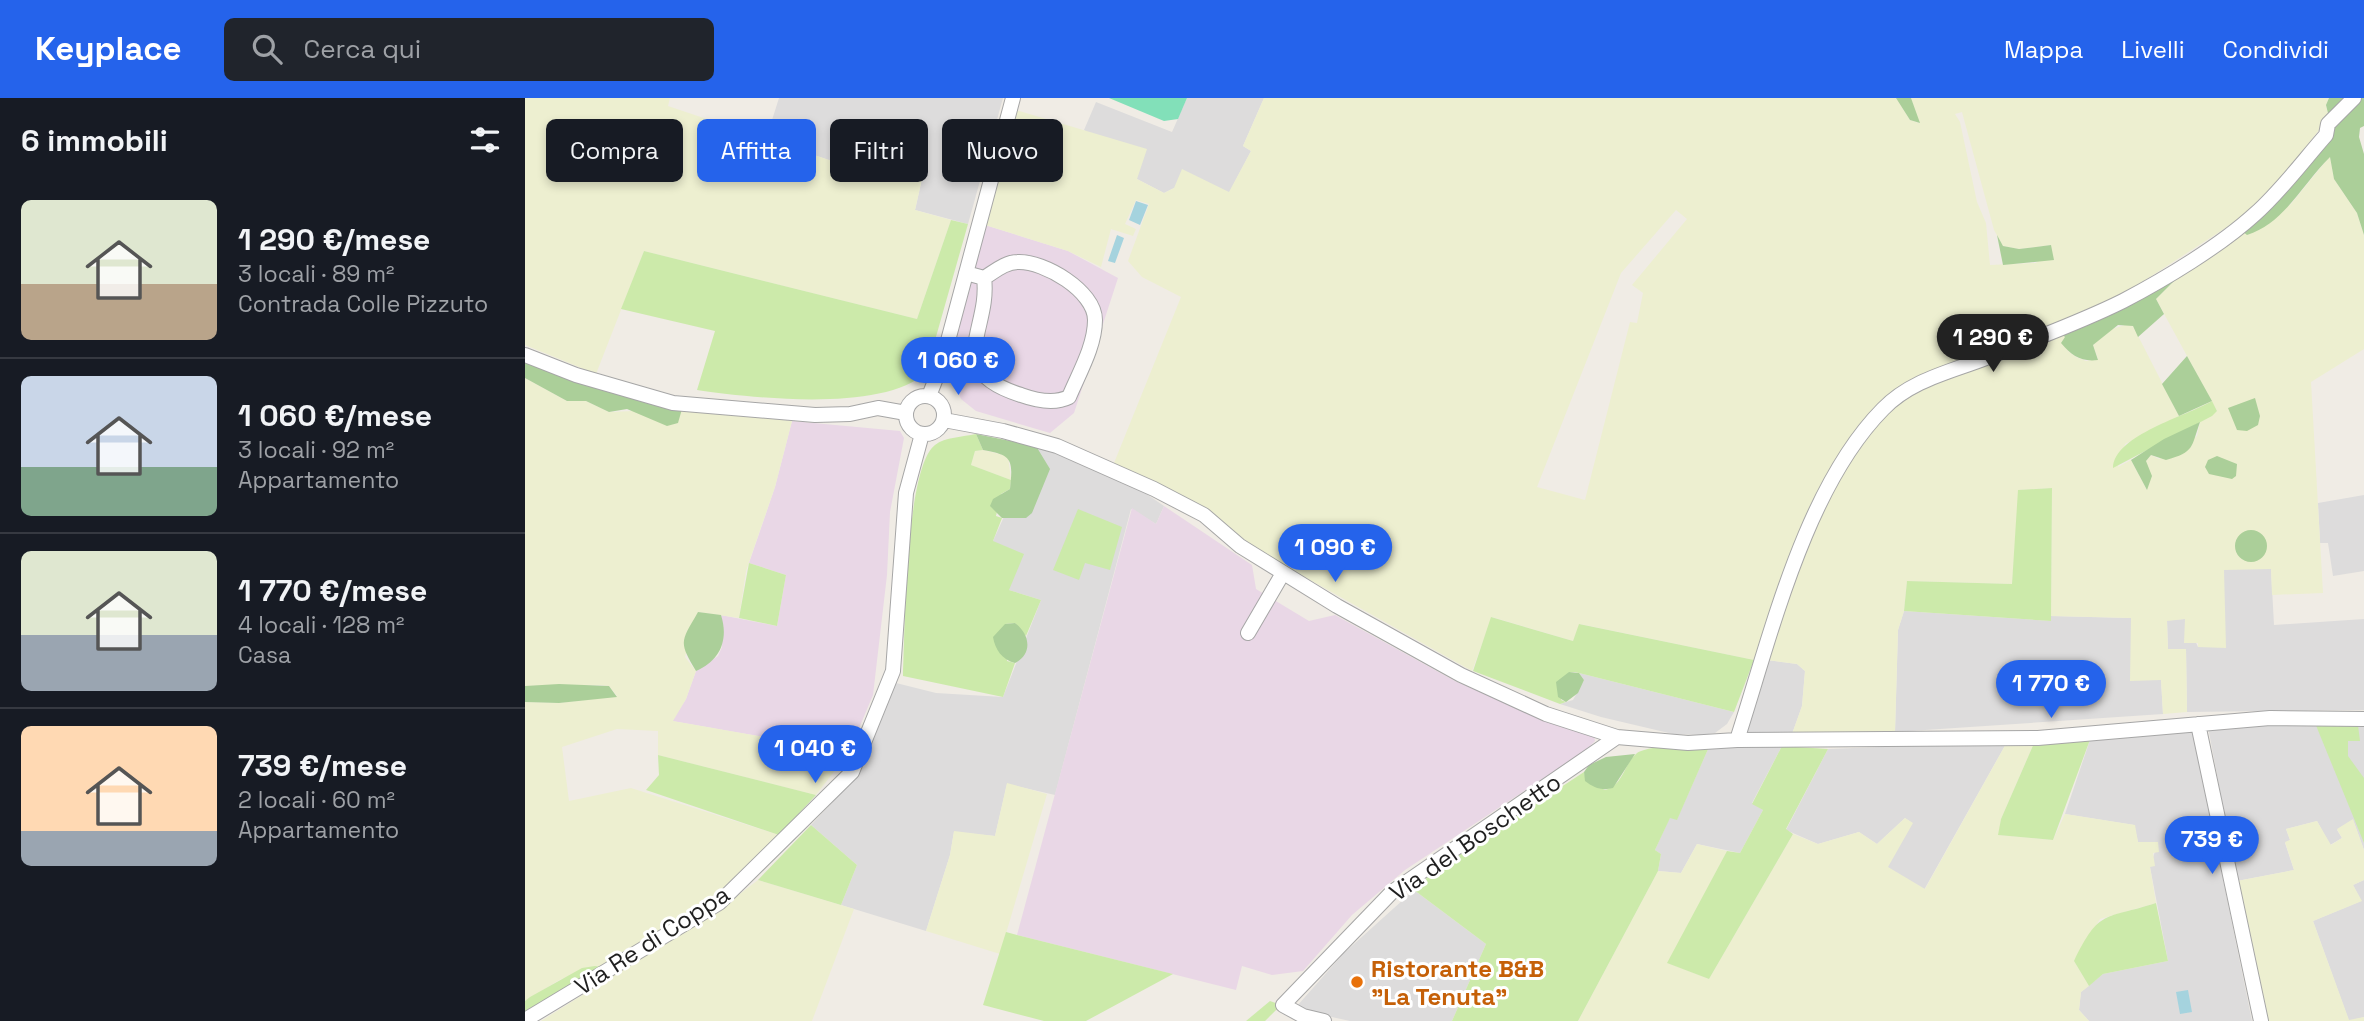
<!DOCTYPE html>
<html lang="it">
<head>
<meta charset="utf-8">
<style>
	body { margin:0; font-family:"Space Grotesk",sans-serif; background:#20242c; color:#f1f3f6; height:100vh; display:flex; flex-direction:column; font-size:26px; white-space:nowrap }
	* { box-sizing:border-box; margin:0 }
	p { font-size:23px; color:#9ea1a6 }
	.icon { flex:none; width:38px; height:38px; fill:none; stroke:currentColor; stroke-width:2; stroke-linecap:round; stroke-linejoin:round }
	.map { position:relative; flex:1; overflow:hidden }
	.sheet { display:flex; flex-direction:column; background:#171b24; width:525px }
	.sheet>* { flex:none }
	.guide { position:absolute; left:21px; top:21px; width:665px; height:63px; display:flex; gap:14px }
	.price { position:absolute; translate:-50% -60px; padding:0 16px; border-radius:24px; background:#2563eb; color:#fff; font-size:23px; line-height:46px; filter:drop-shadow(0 2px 4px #0008) }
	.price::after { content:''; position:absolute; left:50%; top:42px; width:21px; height:16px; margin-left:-10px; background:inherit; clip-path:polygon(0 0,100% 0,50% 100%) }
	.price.on { background:#222; color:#fff }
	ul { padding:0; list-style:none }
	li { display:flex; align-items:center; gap:21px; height:175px; padding:0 21px }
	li+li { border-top:2px solid #363941 }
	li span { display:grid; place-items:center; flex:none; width:196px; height:140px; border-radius:10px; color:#555 }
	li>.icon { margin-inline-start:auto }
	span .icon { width:84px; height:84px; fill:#fffc; stroke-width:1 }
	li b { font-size:30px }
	h2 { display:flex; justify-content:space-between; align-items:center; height:84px; padding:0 21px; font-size:30px }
	.tag { padding:0 24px; border-radius:10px; background:#171b24; box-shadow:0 4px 10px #0003; font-size:24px; line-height:63px }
	.tag.on { background:#2563eb; color:#fff }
	header { display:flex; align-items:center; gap:42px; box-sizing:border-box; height:98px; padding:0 35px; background:#2563eb; color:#fff }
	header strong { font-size:33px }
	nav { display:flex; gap:38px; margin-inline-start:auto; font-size:24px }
	.search { width:490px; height:63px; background:#20242c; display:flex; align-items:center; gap:18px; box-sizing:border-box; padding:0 24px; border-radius:10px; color:#9ea1a6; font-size:26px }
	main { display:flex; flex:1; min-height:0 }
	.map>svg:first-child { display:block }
</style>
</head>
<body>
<header>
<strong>Keyplace</strong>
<div class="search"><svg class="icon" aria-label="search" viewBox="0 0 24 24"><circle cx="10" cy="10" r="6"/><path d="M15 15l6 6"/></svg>Cerca qui</div>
<nav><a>Mappa</a><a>Livelli</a><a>Condividi</a></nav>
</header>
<main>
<section class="sheet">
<h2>6 immobili<svg class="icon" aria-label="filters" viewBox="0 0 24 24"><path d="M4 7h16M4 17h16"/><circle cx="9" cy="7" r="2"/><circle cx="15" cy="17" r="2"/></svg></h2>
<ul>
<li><span style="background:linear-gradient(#dfe7d0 60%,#b9a48a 0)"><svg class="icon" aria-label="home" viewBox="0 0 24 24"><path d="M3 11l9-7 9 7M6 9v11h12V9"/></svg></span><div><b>1 290 €/mese</b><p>3 locali · 89 m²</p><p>Contrada Colle Pizzuto</p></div></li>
<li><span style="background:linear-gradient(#c9d6e8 65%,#7fa58c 0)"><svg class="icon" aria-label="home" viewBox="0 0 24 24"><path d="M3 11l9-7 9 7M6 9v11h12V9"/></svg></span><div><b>1 060 €/mese</b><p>3 locali · 92 m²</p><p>Appartamento</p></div></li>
<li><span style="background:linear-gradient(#dfe7d0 60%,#9aa5b1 0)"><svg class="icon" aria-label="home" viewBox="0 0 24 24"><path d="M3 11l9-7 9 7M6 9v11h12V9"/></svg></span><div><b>1 770 €/mese</b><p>4 locali · 128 m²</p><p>Casa</p></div></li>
<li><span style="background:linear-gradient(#ffd9b3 75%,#9aa5b1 0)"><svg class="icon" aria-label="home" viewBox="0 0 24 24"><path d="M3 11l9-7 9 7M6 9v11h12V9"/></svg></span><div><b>739 €/mese</b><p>2 locali · 60 m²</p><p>Appartamento</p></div></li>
</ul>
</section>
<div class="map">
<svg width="1839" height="923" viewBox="0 0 1839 923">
	<rect width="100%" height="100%" fill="#f0ece5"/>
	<path fill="#dddcdc" d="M254,0h224l-35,126 -53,-14 7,-31 -81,-15 -75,-25z
		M662,0h77l-21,48 8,5 -22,42 -55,-5 -10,5 -27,-14 -53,-49 12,-28 76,30z
		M511,348l96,38 32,22 -8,18 -25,-15 -76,286 -48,-11 -12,52 -41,-4 -4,23 -24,76 -85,-26 16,-40 -46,-40 47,-50 38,-92 40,10 67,4 38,-97 -32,-10 -16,-49z
		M1839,397v76l-31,5 -5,-33h-8l-2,-40z
		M1699,471h47l3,56 90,-6v91l-177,2 -1,-63h-18l-1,-29 18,-1 13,28z
		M1379,513l147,10v-5l80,2 1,22 29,40 2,34 -268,18 3,-102z
		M1242,562l30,4 8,7 -3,35 -10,28 -47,-2z
		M1054,575l155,39 -7,12 -12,9 -14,2 -28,-1 -72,-17 -41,-13 13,-4 11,-20z
		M1717,625l122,3v124l-11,-30 -16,10 5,8 -12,7 -13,-24 -31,8 4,11 -5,3 9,27 -57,11 -29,-154z
		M1667,630l60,293h-163l-10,-11 2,-18 22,-18 65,-13 -18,-94 8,-25h-20l-4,-17 -69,-11 26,-77z
		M1482,644l-83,148 -37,-23 25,-44 -7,-5 -28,26 -18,-12 -41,12 -32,-14 42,-81z
		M1257,648l-30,57 11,7 -23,43 -43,-9 -16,29 -23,-2 3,-17 -6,-4 15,-33 7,2 32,-72z
		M1839,782v137l-15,4 -36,-100 48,-20 -8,-16z
		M889,792l72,54 -34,77h-102l-50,-11 -3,-4 47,-53z"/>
	<path fill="#e9d7e6" d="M460,127l83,26 50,27 -44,135 -24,20 -74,-22 -15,-12 -14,-31z
		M267,323l108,10 4,7 -14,74 -3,63 -14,120 -24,57 -177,-31 14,-22 10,-28 22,-15 4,-9 -1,-32 56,11 9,-51 -37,-12 26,-76z
		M639,408l88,59 4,24 53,32 26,-6 120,66 75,33 64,20 1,7 -9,9 -181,120 -53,45 -49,56 -31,4 -30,-9 -6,24 -219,-55 115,-427 24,16z"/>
	<path fill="#edefd0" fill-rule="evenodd" d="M0,0h145l-2,8 173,58 7,-12 68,17 6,10 -7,31 36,10 -34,99 -273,-68 -48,123 -71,-29z
		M739,0h632l14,22 9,3 -8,-25h418l-3,7 3,12 -41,53 -47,48 -108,70 -23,13 -74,33 -125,45 -31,23 -27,34 -66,133 -33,91 -174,-36 -7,17 -81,-24 -20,54 -210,-118 -63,-48 -85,-42 67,-166 -39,-20 -14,-16 21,-57 -13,-4 -11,24 11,5 -3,7 -22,-7 -10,38 -33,-16 -83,-26 31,-115 131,39 -10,30 27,14 10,-5 8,-19 47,23 22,-41 -8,-5zM1437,14l32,118 9,16 16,3 32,-4 -15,18 -46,2 -4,-42 -9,-21 -17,-80 -5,-8zM1151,112l11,9 -55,66 11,8 -6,30 -7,-1 -45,178 -48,-13 84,-214z
		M1805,58l4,23 23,34 7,22v114l-53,33 12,211 -51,2 -1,-26 -47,1 2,78 -28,-1v-4h-14l1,-24 -18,2 1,28h18l1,63 -24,2 -2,-34 -31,1 1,-63 -80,-2 1,-128 -33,2 -7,94 -105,-3 -3,30 -6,19 -3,102 -103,2 10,-28 3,-35 -8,-7 -30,-4 50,-139 22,-42 38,-59 38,-29 145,-59 5,5 3,14 8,6 10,4 12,-2 -5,-14 13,-14 22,-7 5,2 46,90 -54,28 -7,23 13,-7 16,30 -1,-29 5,-6 8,4 38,-23 3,-14 17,-11 -61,-112 33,-33 102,-62z
		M0,280l42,23h19l23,11 73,-3 110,12 -17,66 -29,84 -7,47 -41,-6 -13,45 11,14 -10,28 -13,22 176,31 -33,43 -158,-40v-24l-41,-2 -55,18 7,54 62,-13 148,47 -59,56 -28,19 -90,57 -41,12 -36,22v-299l34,1 58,-7 -8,-10 -9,-1 -75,1z
		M458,352l25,6 3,24 -40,-15 4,-14z
		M1510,643l-34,78 -2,16 54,5 12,-26 70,11 3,17h20l1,10 -6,1 2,13 -5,1 6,36 -56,16 -26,42 15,25 -8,6 -2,18 10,11h-511l80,-150 23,2 16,-29 30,7 -59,112 41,16 84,-145 25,10 41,-12 18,12 28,-26 8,5 -25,44 37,22 82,-147z
		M482,685l40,11 -47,160 -74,-23 24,-76 4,-24 41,5z
		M1828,721l11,31v30l-11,5 9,16 -49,20 36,99 15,-3v4h-96l-31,-140 57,-11 -9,-28 5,-2 -4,-11 31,-8 14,24 11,-7 -5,-9z
		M233,782l96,29 -42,112h-271l182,-114z"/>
	<path fill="#cceaaa" d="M426,122l17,4 -42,148c-41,41 -175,26 -229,18l18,-59 -94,-22 23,-58 273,68z
		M1687,303l5,10 -5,5 -99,52c1,-33 74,-52 99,-67z
		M451,336l7,16 -8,1 -4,14 40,15 -1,9 -9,5 -5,22 6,2 -9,23 31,13 -15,36 32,10 -15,36 -11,-13 -10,1 2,37 8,2 -12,34 -100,-21c2,-41 2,-208 32,-231 10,-8 28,-8 41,-11z
		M1527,390l-1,133 -147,-10 3,-30 105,3 6,-94z
		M553,411l44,18 -12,43 -25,-7 -6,17 -26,-10z
		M224,465l37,12 -9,51 -38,-8z
		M966,519l82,24 6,-17 175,36 -20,52 -159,-40h-6l-8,28 5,2 -6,2 -87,-33z
		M1790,625l43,2 2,16h-12v15l16,22v65z
		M1566,639l-38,103 -55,-5 3,-16 34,-78z
		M1257,648l46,3 -42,80 7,5 -84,145 -42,-16 60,-112 13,2 23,-43 -11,-6z
		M1184,649l-32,73 -7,-2 -15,32 6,4 -3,17 -80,150h-126l34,-77 -72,-54 21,-20 149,-98 2,9 19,9c18,-4 19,-26 31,-36 11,-10 57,-7 73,-7z
		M133,657l158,40 -37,40 -133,-45 13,-15z
		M286,727l46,40 -16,40 -83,-25z
		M1631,805l12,58 -65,13 -14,12 -15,-25c26,-53 30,-41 82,-58z
		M481,834l11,3 156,39 -87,47h-42l-61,-16z
		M70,868l7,1 -77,46v-12l5,-4 52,-29z
		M745,903l11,4 -16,16h-19z"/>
	<path fill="#abcf99" d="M1371,0h15l9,25 -10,-3z
		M1804,0h35v28l-4,2 -1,9 5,17v81l-7,-22 -23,-34 -4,-22c-27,26 -45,66 -83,78l-5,-4 84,-94 3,-20 -3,-12z
		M1472,137l6,11 16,3 32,-4 3,15 -51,5z
		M1664,168l-33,33 8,15 -26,23 -5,-11 -15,-1 -25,20 5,15c-17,2 -26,-4 -37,-17l4,-6 -5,-5z
		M1662,258l25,45 -33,15 -17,-32z
		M0,262l157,49 -4,14 -11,3 -40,-17 -18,3 -23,-11h-19l-42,-23z
		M1730,300l5,18 -2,9 -11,6 -10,-1 -9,-22z
		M1675,324c-9,25 -5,30 -34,38l-15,-5 -5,6 6,15 -5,14 -16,-30 33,-21z
		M451,336l60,12 14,23 -18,44 -6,5h-24l-12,-12 3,-7 17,-10c3,-29 3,-34 -27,-39z
		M1692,358l20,8 -1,12 -4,3 -23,-5 -4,-7 3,-7z
		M1710 448a16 16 0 1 1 32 0a16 16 0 1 1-32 0Z
		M173,514l23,3c8,25 -1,46 -25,56 -18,-30 -15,-29 2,-59z
		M490,525c15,11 18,31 0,40 -13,-3 -20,-14 -22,-26l12,-13z
		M1044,574l10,1 5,7 -6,13 -12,9 -8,-5 -2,-15z
		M34,586l50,2 8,11 -58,6 -34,-1v-16z
		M1110,656l-22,34c-11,3 -19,0 -28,-7l-1,-9 5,-7 17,-8z"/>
	<path fill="#82e0b9" d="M584,0h78l-9,21 -14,2z"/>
	<path fill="#a5d3de" d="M611,103l12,4 -8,20 -11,-5z
		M592,137l7,3 -9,25 -7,-2z
		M1663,892l4,22 -12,2 -4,-22z"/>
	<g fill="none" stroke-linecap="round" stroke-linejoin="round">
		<defs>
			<path id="minor" d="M441,175l18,5c10,-6 21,-16 34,-16 26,-1 77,29 77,58 0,26 -16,53 -26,77 -14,7 -34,3 -48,-2 -80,-25 -30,-65 -37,-117
				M0,257l51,20 97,28 142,12 35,-1 28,-6 28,5
				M381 317a19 19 0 1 1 38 0a19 19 0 1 1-38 0Z
				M404,298l13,-33 71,-265
				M419,322l59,11 54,15 97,43 50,26 36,31 97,60 124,69 85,39 71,23 71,6 49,-3 301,-2 232,-20 94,1
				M723,535l35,-60
				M1673,626l63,297
				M1212,642c34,-105 68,-252 146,-331 28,-29 67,-37 103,-51 45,-18 93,-35 137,-57 42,-22 97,-55 132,-87 26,-23 48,-53 71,-79l2,-11 26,-26
				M0,922l194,-117 133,-131 41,-101 13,-178 16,-59
				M799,923l-21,-5 -20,-11 109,-113 225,-155"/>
		</defs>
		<use href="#minor" stroke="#a6a6a6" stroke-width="16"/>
		<use href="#minor" stroke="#fff" stroke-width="14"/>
	</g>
	<circle fill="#e8710a" stroke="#fff" stroke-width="2.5" cx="832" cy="884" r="7"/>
	<g text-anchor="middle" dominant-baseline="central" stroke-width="6" stroke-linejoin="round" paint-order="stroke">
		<g font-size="24" fill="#1f1f1f" stroke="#fff">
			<text transform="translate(950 739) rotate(-35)">Via del Boschetto</text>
			<text transform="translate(127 842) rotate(-33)">Via Re di Coppa</text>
		</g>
		<g font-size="24" font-weight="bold" fill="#c56008" stroke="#fff" text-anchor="start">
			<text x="846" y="870">Ristorante B&amp;B<tspan x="846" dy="28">"La Tenuta"</tspan></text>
		</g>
	</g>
</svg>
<b class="price on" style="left:1468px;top:276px">1 290 €</b>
<b class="price" style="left:433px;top:299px">1 060 €</b>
<b class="price" style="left:810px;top:486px">1 090 €</b>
<b class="price" style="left:1526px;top:622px">1 770 €</b>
<b class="price" style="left:290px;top:687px">1 040 €</b>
<b class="price" style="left:1687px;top:778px">739 €</b>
<div class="guide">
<a class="tag">Compra</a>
<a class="tag on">Affitta</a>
<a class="tag">Filtri</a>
<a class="tag">Nuovo</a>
</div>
</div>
</main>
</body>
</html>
